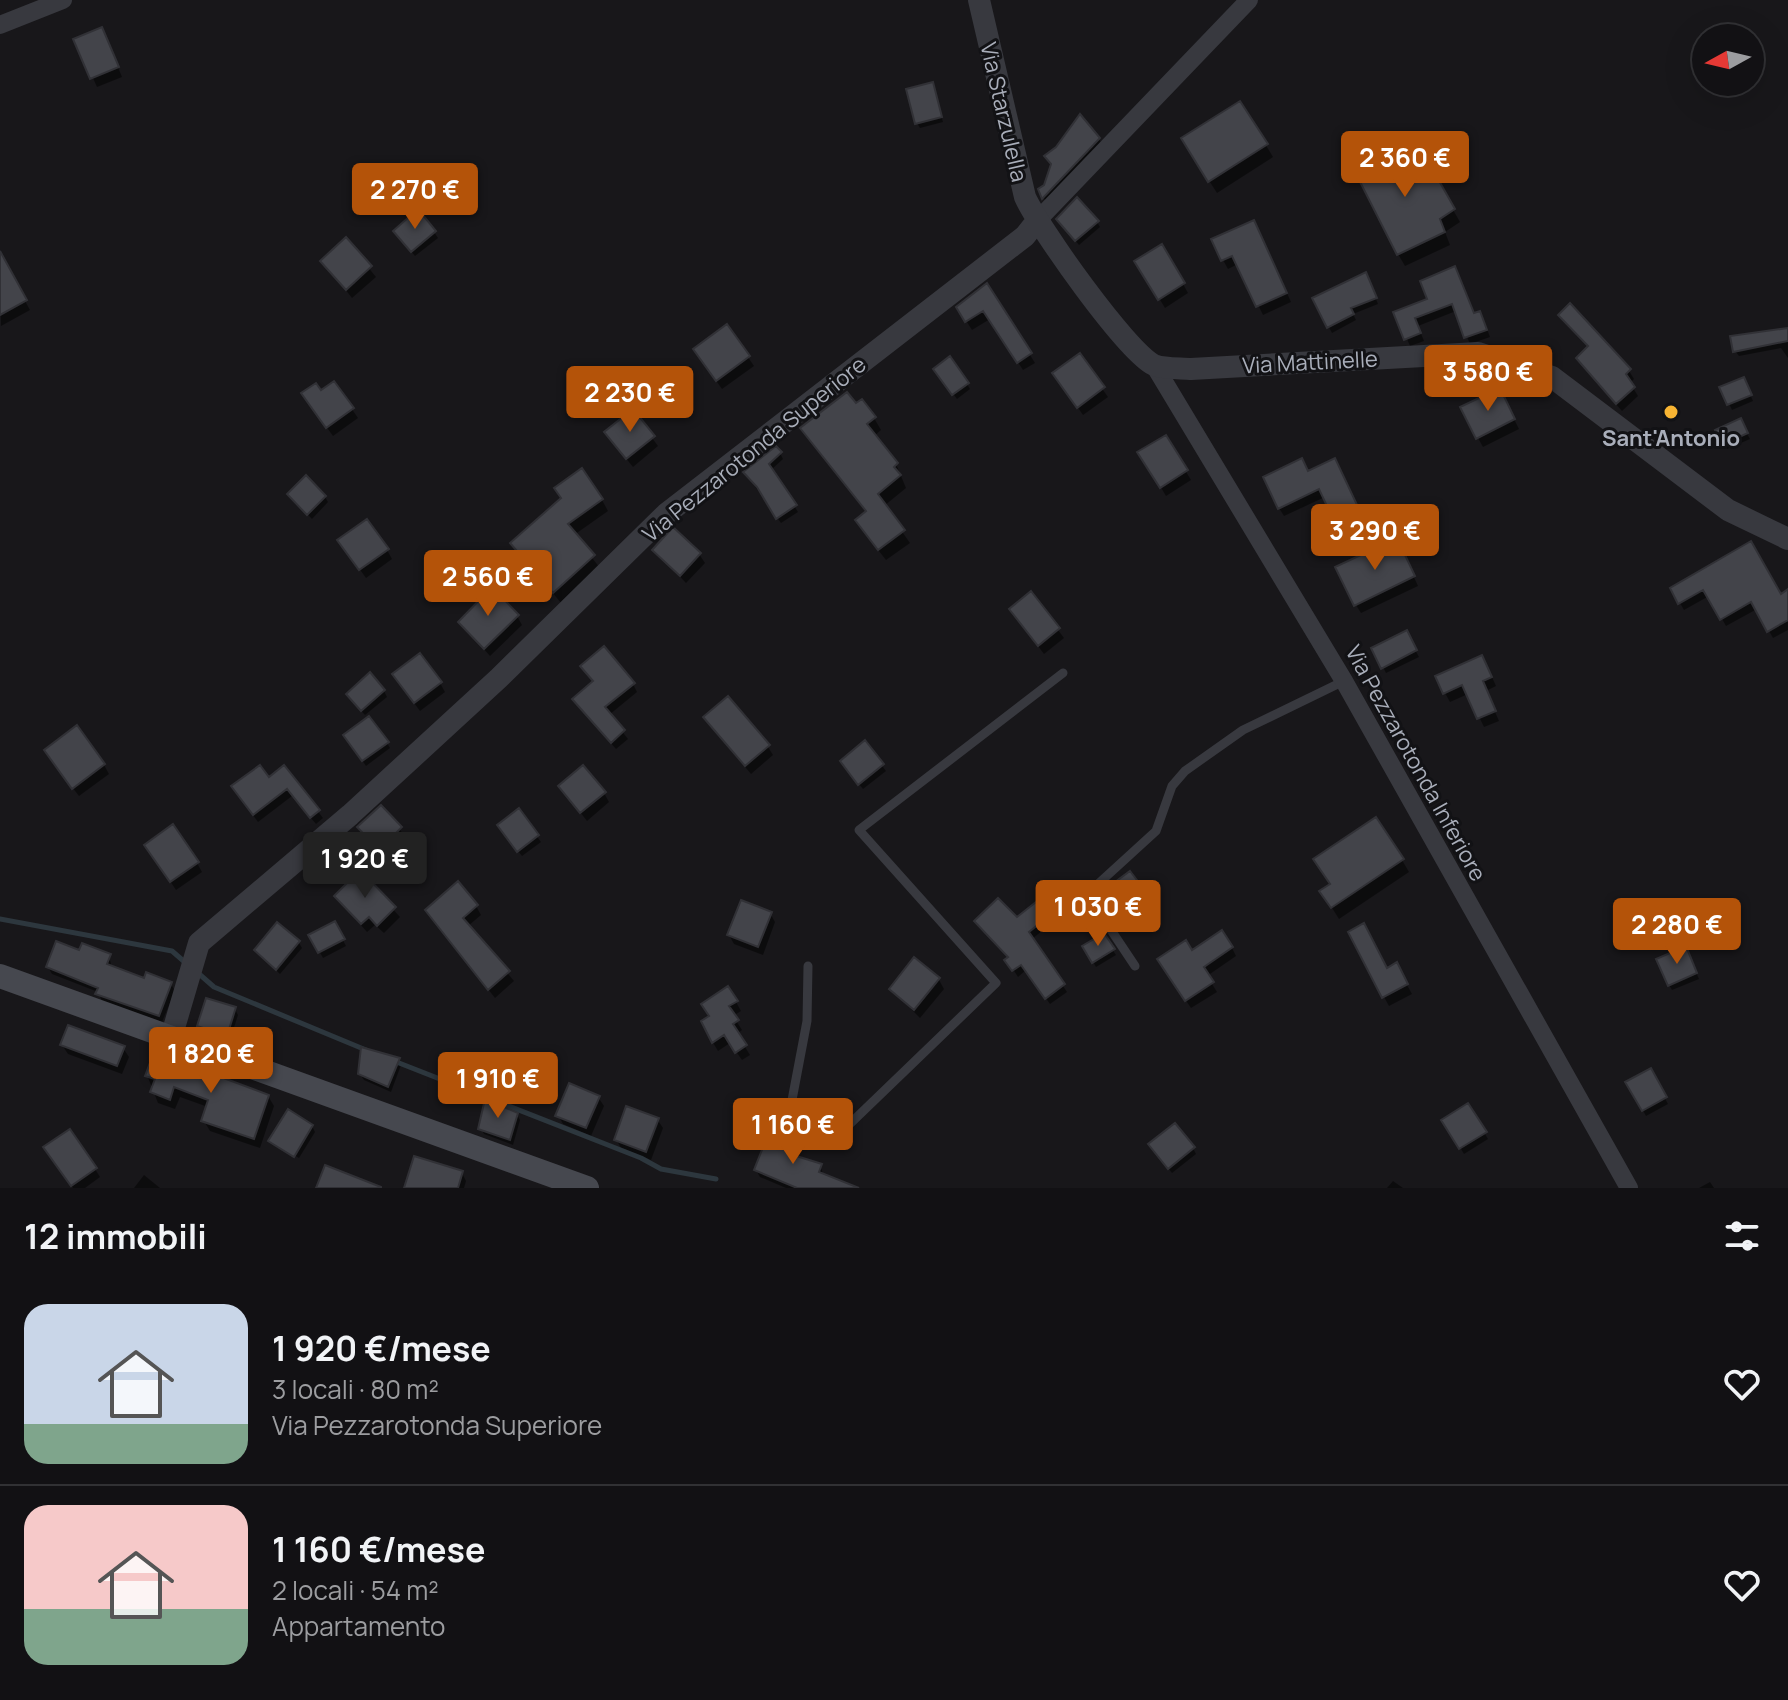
<!DOCTYPE html>
<html lang="it">
<head>
<meta charset="utf-8">
<style>
	body { margin:0; font-family:Manrope,sans-serif; background:#1b1a1d; color:#f1f3f6; height:100vh; display:flex; flex-direction:column; font-size:30px; white-space:nowrap }
	* { box-sizing:border-box; margin:0 }
	p { font-size:26px; color:#9c9da0 }
	.icon { flex:none; width:44px; height:44px; fill:none; stroke:currentColor; stroke-width:2; stroke-linecap:round; stroke-linejoin:round }
	.map { position:relative; height:1188px; overflow:hidden }
	.details { display:flex; flex-direction:column; background:#121114; flex:1 }
	.details>* { flex:none }
	.needle { width:52px; rotate:262deg }
	.buttons { position:absolute; left:1692px; top:24px; display:grid; gap:16px }
	.buttons a { display:grid; place-items:center; width:72px; height:72px; border-radius:50%; background:#121114; box-shadow:0 8px 32px #0002,0 0 0 2px #313134; font-size:40px }
	.price { position:absolute; translate:-50% -68px; padding:0 18px; border-radius:8px; background:#b45309; color:#fff; font-size:26px; line-height:52px; filter:drop-shadow(0 2px 4px #0008) }
	.price::after { content:''; position:absolute; left:50%; top:48px; width:24px; height:18px; margin-left:-12px; background:inherit; clip-path:polygon(0 0,100% 0,50% 100%) }
	.price.active { background:#222; color:#fff }
	ul { padding:0; list-style:none }
	li { display:flex; align-items:center; gap:24px; height:200px; padding:0 24px }
	li+li { border-top:2px solid #313134 }
	li span { display:grid; place-items:center; flex:none; width:224px; height:160px; border-radius:24px; color:#555 }
	li>.icon { margin-inline-start:auto }
	span .icon { width:96px; height:96px; fill:#fffc; stroke-width:1 }
	li b { font-size:34px }
	h2 { display:flex; justify-content:space-between; align-items:center; height:96px; padding:0 24px; font-size:34px }
	.map>svg:first-child { display:block }
</style>
</head>
<body>
<div class="map">
<svg width="1788" height="1188" viewBox="0 0 1788 1188">
	<rect width="100%" height="100%" fill="#18171a"/>
	<path fill="#0007" d="M106,38l16,39 -25,10 -21,-47z
		M932,85l11,37 -23,6 -3,-5z
		M1240,103l33,54 -56,36 -27,-42z
		M1099,139l5,9 -56,58 -8,-16z
		M1424,159l36,63 -15,10 5,13 -45,21 -7,-12 6,-84z
		M1097,222l3,5 -21,18 -17,-21z
		M1259,231l32,71 -28,13 -25,-51 -10,5 -5,-9z
		M434,232l4,6 -23,18 -16,-19z
		M346,240l30,37 -24,21 -29,-37z
		M1162,246l26,47 -23,15 -28,-46z
		M4,263l26,47 -29,16 -1,-60z
		M1368,279l10,25 -25,10 3,6 -24,13 -18,-34z
		M1422,282l62,39 6,16 -20,7 -14,-33 -38,15 6,15 -14,5 -14,-33 33,-13z
		M987,286l48,77 -12,7 -33,-51 -18,11 -14,-22z
		M1560,316l69,55 5,8 -4,4 8,13 -16,15 -39,-44 -5,-8 11,-11z
		M727,326l27,40 -32,23 -22,-31z
		M1788,328v30l-7,-10 -42,8 -4,-5z
		M1079,356l29,41 -25,18 -23,-33z
		M939,375l28,9 3,5 -13,10z
		M334,383l24,35 -25,18 -24,-33z
		M1746,385l7,16 -21,9 -10,-22z
		M1504,399l15,30 -36,18 -5,-9z
		M856,406l18,12 7,12 -7,6 22,28 10,24 -22,18 26,37 -24,17 -22,-28 3,-19 -57,-73z
		M633,412l25,34 -25,21 -21,-26z
		M1740,421l10,18 -23,10 -9,-18z
		M1165,437l26,43 -25,16 -26,-44z
		M780,453l3,6 -12,11 27,42 -17,11 -32,-45z
		M1334,460l-9,37 -41,19 -5,-8 29,-35z
		M289,495l36,2 3,5 -16,17z
		M602,500l6,11 -34,24 26,33 -39,35 -49,-60z
		M1358,509l3,8 -21,10 -4,-7z
		M1751,544l29,52 8,-4v38l-15,8 -16,-29 -31,17 -17,-30 -25,14 -12,-21z
		M345,549l42,1 5,9 -26,19z
		M1401,549l17,37 -57,27 -5,-8z
		M655,550l44,4 6,9 -19,20z
		M1031,594l33,44 -20,16 -33,-44z
		M517,616l5,9 -32,31 -30,-34z
		M1406,633l13,24 -33,16 -12,-24z
		M1487,666l9,20 -10,5 13,30 -15,6 -16,-33 -18,8 -5,-9z
		M587,674l46,10 4,8 -28,23 19,24 -12,10 -37,-42 15,-24z
		M440,683l5,9 -25,19 -20,-27z
		M384,691l3,6 -22,18 -14,-15z
		M711,726l57,21 5,8 -22,19z
		M349,741l38,2 3,5 -24,18z
		M865,743l21,28 -23,18 -18,-22z
		M51,760l53,5 5,9 -30,22z
		M284,767l39,51 -7,6 -24,-28 -34,26 -20,-27 30,-15z
		M560,786l44,7 5,9 -22,19z
		M381,808l25,29 -21,21 -25,-30z
		M518,811l23,31 -19,14 -20,-25z
		M152,854l45,9 5,9 -26,18z
		M1402,860l7,12 -70,47 -10,-16z
		M360,873l40,44 -16,16 -9,-8 -8,7 -31,-35z
		M1059,887l14,19 -41,33 35,53 -17,12 -24,-34 -8,7 -11,-17 2,-1 -33,-37 41,-2z
		M1113,894l35,4 3,5 -19,15z
		M476,906l5,9 -13,11 46,55 -19,17 -68,-87z
		M770,913l5,9 -12,33 -29,-11 -5,-9z
		M334,923l12,23 -23,12 -12,-22z
		M1103,936l13,19 -20,12 -11,-20z
		M299,943l3,5 -22,26 -24,-23z
		M1232,948l4,8 -29,20 10,16 -26,16 -27,-40 28,-16z
		M80,953l29,3 3,12 33,13 26,3 4,7 -13,31 -60,-21 -4,-9 -46,-18 -4,-7z
		M1688,954l11,25 -27,11 -3,-5z
		M1396,965l16,29 -23,12 -5,-9 3,-27z
		M939,980l5,9 -24,29 -29,-29z
		M736,1002l5,9 -8,5 9,14 -5,4 13,21 -8,5 -12,-17 -12,8 -12,-20 5,-14 -7,-12z
		M235,1009l3,6 -8,25 -27,-8 -4,-6z
		M62,1045l61,3 6,9 -7,17 -54,-20z
		M398,1060l3,5 -10,27 -27,-12 -4,-6z
		M1650,1071l18,33 -22,12 -18,-33z
		M147,1075l121,21 6,10 -14,42 -50,-17 -6,-10 4,-14 -28,-10 -5,12 -17,-6z
		M598,1097l6,9 -13,30 -28,-12 -5,-9z
		M1468,1106l20,33 -24,15 -20,-34z
		M517,1114l3,6 -7,25 -29,-11 -3,-6z
		M657,1119l6,9 -12,32 -30,-12 -5,-9z
		M312,1126l3,6 -16,26 -29,-17z
		M794,1144l4,7 -2,6 24,9 4,10 20,12h-58l-26,-11 -4,-7z
		M1193,1148l3,6 -24,19 -18,-23z
		M51,1156l44,13 5,8 -15,11h-12z
		M462,1173l4,8 -2,7h-58z
		M144,1175l16,13h-26z
		M1393,1181l10,7h-16z
		M1710,1182l4,6h-15z"/>
	<g fill="none" stroke-linecap="round" stroke-linejoin="round">
		<path stroke="#2d373e" stroke-width="5" d="M0,919l172,32 15,13
			M198,973l16,14 152,63
			M394,1061l247,97 20,11 55,10"/>
	</g>
	<path fill="#43444a" stroke="#313136" stroke-width="2" d="M102,27l17,40 -29,12 -17,-40z
		M933,82l9,35 -27,7 -9,-35z
		M1240,101l28,43 -60,38 -27,-44z
		M1080,114l20,24 -58,61 -4,-10 6,-4 7,-21 -7,-8 12,-9z
		M1394,147l10,21 21,-12 30,53 -15,10 5,13 -48,23 -44,-87z
		M1077,197l22,24 -24,20 -19,-22z
		M418,209l18,22 -25,21 -18,-21z
		M1254,220l33,73 -31,14 -24,-51 -11,5 -10,-22z
		M346,237l26,29 -26,24 -26,-29z
		M1162,244l23,39 -27,17 -24,-39z
		M0,251l27,49 -27,15z
		M1455,266l19,47 6,-2 7,19 -23,8 -12,-34 -37,14 6,15 -17,7 -11,-28 34,-13 -7,-18z
		M1366,272l11,26 -26,10 3,6 -27,14 -15,-30z
		M987,283l45,70 -15,10 -34,-52 -18,11 -9,-15z
		M1570,303l61,66 -5,5 9,13 -19,17 -40,-46 12,-12 -30,-31z
		M727,324l23,32 -34,25 -23,-32z
		M1788,328v13l-55,11 -3,-16z
		M1080,353l25,34 -28,21 -25,-35z
		M950,356l19,27 -17,12 -19,-26z
		M1744,377l8,18 -25,10 -8,-18z
		M334,381l20,27 -28,20 -25,-35 15,-10 5,7z
		M1500,388l15,31 -39,20 -16,-32z
		M847,392l9,11 6,-4 14,18 -9,7 31,39 -4,4 7,8 -23,19 27,36 -27,20 -23,-30 11,-9 -66,-83z
		M633,409l22,27 -29,23 -22,-27z
		M1741,418l7,15 -26,12 -7,-15z
		M1166,435l22,35 -28,18 -23,-36z
		M776,446l6,6 -13,12 28,41 -21,14 -19,-32 -14,-15z
		M1302,458l6,13 27,-13 23,49 -25,12 -14,-30 -41,20 -15,-32z
		M582,468l21,31 -35,25 27,31 -42,38 -43,-50 51,-45 -7,-10z
		M306,475l20,21 -19,19 -20,-21z
		M367,519l22,30 -30,21 -22,-30z
		M673,527l28,26 -21,23 -28,-26z
		M1397,538l18,38 -61,30 -19,-39z
		M1751,541l30,53 7,-5v31l-21,12 -16,-30 -31,18 -17,-30 -25,14 -8,-16z
		M492,587l27,28 -35,34 -26,-27z
		M1031,591l29,37 -22,18 -29,-37z
		M1407,630l10,20 -36,19 -10,-21z
		M604,646l31,37 -30,24 20,23 -14,13 -39,-44 21,-18 -13,-15z
		M420,653l22,29 -28,21 -22,-29z
		M1482,655l10,22 -9,4 13,30 -19,8 -15,-34 -19,9 -8,-18z
		M370,672l15,18 -24,21 -15,-17z
		M728,696l42,49 -25,21 -42,-49z
		M369,716l20,26 -27,19 -19,-26z
		M77,725l28,39 -33,25 -28,-39z
		M865,740l19,24 -26,21 -18,-24z
		M260,765l9,12 15,-12 36,45 -10,8 -23,-29 -34,26 -22,-29z
		M583,765l23,27 -26,21 -22,-27z
		M381,805l21,22 -23,23 -22,-23z
		M519,808l20,27 -22,17 -20,-27z
		M1376,817l28,42 -73,49 -12,-17 11,-7 -17,-25z
		M173,824l26,38 -29,20 -26,-37z
		M360,870l36,37 -19,19 -8,-9 -8,7 -27,-28z
		M1130,871l20,26 -23,17 -20,-26z
		M458,881l20,24 -15,13 47,53 -22,19 -63,-80z
		M1059,884l12,14 -42,34 36,52 -20,15 -24,-34 -9,6 -8,-11 4,-3 -34,-36 24,-23 19,19z
		M741,900l31,12 -14,35 -31,-12z
		M335,921l10,18 -27,14 -10,-18z
		M277,922l23,19 -24,29 -22,-20z
		M1364,923l23,45 10,-6 11,22 -26,14 -34,-66z
		M1222,930l11,17 -29,20 10,15 -29,19 -28,-42 29,-19 6,10z
		M1104,933l11,16 -23,14 -10,-17z
		M56,941l23,9 3,-7 29,11 -4,10 37,14 2,-6 26,10 -13,34 -64,-22 3,-6 -52,-21z
		M1686,946l11,27 -29,13 -12,-27z
		M914,957l26,21 -26,32 -25,-21z
		M728,986l10,15 -9,5 10,14 -6,4 14,21 -12,8 -11,-18 -12,8 -11,-22 8,-5 -8,-12z
		M206,998l30,9 -9,29 -30,-10z
		M68,1025l57,21 -8,20 -57,-21z
		M361,1047l39,11 -12,29 -30,-13z
		M154,1052l115,43 -15,44 -53,-18 7,-21 -34,-13 -4,13 -20,-8 5,-13 -10,-3z
		M1651,1068l16,29 -25,14 -17,-29z
		M569,1083l31,13 -14,32 -31,-12z
		M485,1099l33,14 -8,27 -32,-11z
		M1468,1103l19,29 -28,17 -18,-29z
		M626,1106l33,12 -13,34 -32,-12z
		M288,1109l25,16 -19,32 -26,-16z
		M1175,1123l20,24 -27,22 -20,-25z
		M70,1129l27,39 -26,18 -28,-39z
		M769,1132l26,10 -5,12 32,10 -3,8 40,16h-62l-43,-18z
		M414,1156l49,15 -5,17h-54z
		M325,1165l56,22v1h-65z"/>
	<g fill="none" stroke-linecap="round" stroke-linejoin="round">
		<path stroke="#38393f" stroke-width="9" d="M808,966l-1,55 -15,79 18,45 20,-2 166,-160 -137,-153 204,-157
			M1135,966l-48,-72 69,-63 16,-45 13,-15 58,-41 101,-49"/>
		<path stroke="#38393f" stroke-width="18" d="M0,25l63,-25
			M1036,222l213,-222
			M1154,365l190,316 285,507"/>
		<path stroke="#38393f" stroke-width="22" d="M979,0l46,197c14,31 101,154 129,168 9,4 27,3 37,4l287,-16 74,24 176,133 60,29
			M171,1038l28,-95 151,-128 149,-137 167,-164 359,-278 11,-14"/>
		<path stroke="#46484f" stroke-width="24" d="M0,976l587,212"/>
	</g>
	<circle fill="#f7b433" stroke="#121215" stroke-width="3" cx="1671" cy="412" r="8"/>
	<g text-anchor="middle" dominant-baseline="central" stroke-width="6" stroke-linejoin="round" paint-order="stroke">
		<g font-size="22" fill="#a9aeba" stroke="#121215">
			<text transform="translate(1004 112) rotate(77)">Via Starzulella</text>
			<text transform="translate(1310 362) rotate(-3)">Via Mattinelle</text>
			<text transform="translate(754 449) rotate(-39)">Via Pezzarotonda Superiore</text>
			<text transform="translate(1416 763) rotate(61)">Via Pezzarotonda Inferiore</text>
		</g>
		<g font-size="22" font-weight="bold" fill="#a9aeba" stroke="#121215">
			<text x="1671" y="438">Sant'Antonio</text>
		</g>
	</g>
</svg>
<div class="buttons">
<a><svg class="needle" viewBox="-14 -14 28 28"><path d="M0-13l5 13h-10z" fill="#e53935"/><path d="M0 13l5-13h-10z" fill="#9c9da0"/></svg></a>
</div>
<b class="price" style="left:1405px;top:199px">2 360 €</b>
<b class="price" style="left:415px;top:231px">2 270 €</b>
<b class="price" style="left:1488px;top:413px">3 580 €</b>
<b class="price" style="left:630px;top:434px">2 230 €</b>
<b class="price" style="left:1375px;top:572px">3 290 €</b>
<b class="price" style="left:488px;top:618px">2 560 €</b>
<b class="price active" style="left:365px;top:900px">1 920 €</b>
<b class="price" style="left:1098px;top:948px">1 030 €</b>
<b class="price" style="left:1677px;top:966px">2 280 €</b>
<b class="price" style="left:211px;top:1095px">1 820 €</b>
<b class="price" style="left:498px;top:1120px">1 910 €</b>
<b class="price" style="left:793px;top:1166px">1 160 €</b>
</div>
<section class="details">
<h2>12 immobili<svg class="icon" aria-label="filters" viewBox="0 0 24 24"><path d="M4 7h16M4 17h16"/><circle cx="9" cy="7" r="2"/><circle cx="15" cy="17" r="2"/></svg></h2>
<ul>
<li><span style="background:linear-gradient(#c9d6e8 75%,#7fa58c 0)"><svg class="icon" aria-label="home" viewBox="0 0 24 24"><path d="M3 11l9-7 9 7M6 9v11h12V9"/></svg></span><div><b>1 920 €/mese</b><p>3 locali · 80 m²</p><p>Via Pezzarotonda Superiore</p></div><svg class="icon" aria-label="heart" viewBox="0 0 24 24"><path d="M12 20l-8-8c-3-5 5-10 8-4 3-6 11-1 8 4z"/></svg></li>
<li><span style="background:linear-gradient(#f6c9c9 65%,#7fa58c 0)"><svg class="icon" aria-label="home" viewBox="0 0 24 24"><path d="M3 11l9-7 9 7M6 9v11h12V9"/></svg></span><div><b>1 160 €/mese</b><p>2 locali · 54 m²</p><p>Appartamento</p></div><svg class="icon" aria-label="heart" viewBox="0 0 24 24"><path d="M12 20l-8-8c-3-5 5-10 8-4 3-6 11-1 8 4z"/></svg></li>
</ul>
</section>
</body>
</html>
